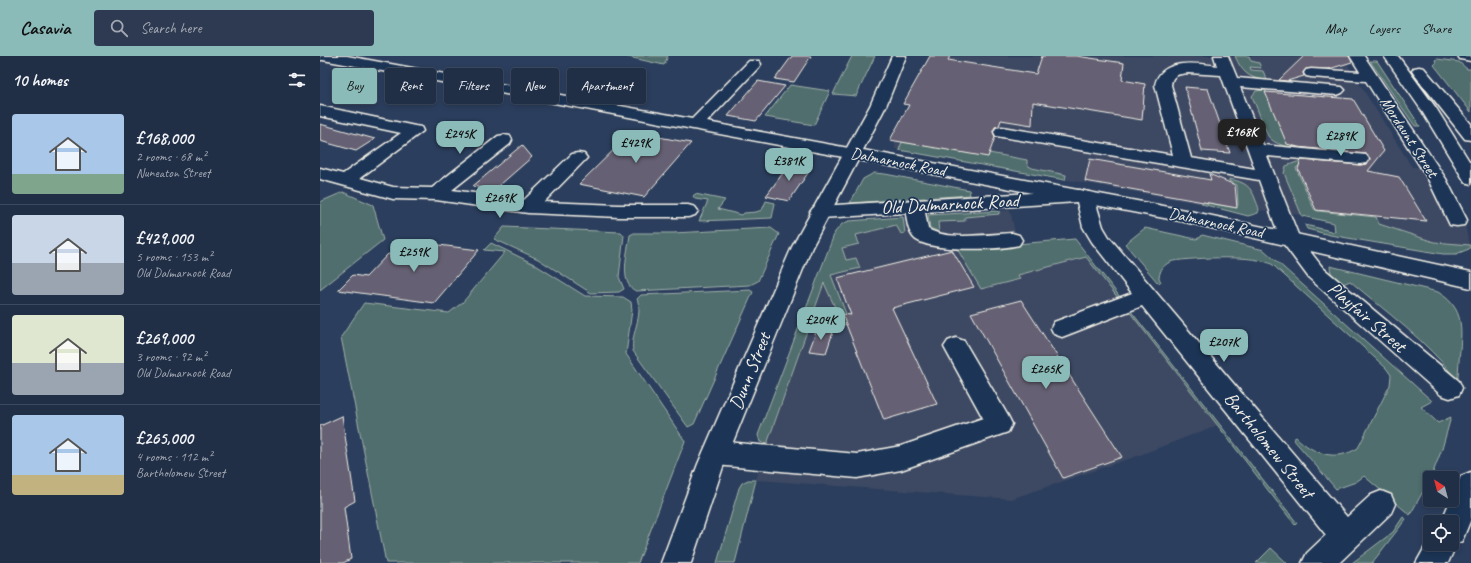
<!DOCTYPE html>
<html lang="en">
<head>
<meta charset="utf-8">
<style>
	body { margin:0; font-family:Caveat,sans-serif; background:#2d3a51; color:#f1f3f6; height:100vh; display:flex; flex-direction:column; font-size:15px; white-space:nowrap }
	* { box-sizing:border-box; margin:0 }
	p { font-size:13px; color:#a2a8b3 }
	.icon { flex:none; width:22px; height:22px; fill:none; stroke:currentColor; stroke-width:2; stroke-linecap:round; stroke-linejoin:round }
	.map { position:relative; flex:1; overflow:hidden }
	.drawer { display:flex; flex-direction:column; background:#202e46; width:320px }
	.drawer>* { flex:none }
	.top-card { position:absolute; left:12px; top:12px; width:380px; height:36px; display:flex; gap:8px }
	.needle { width:26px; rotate:324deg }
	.tools { position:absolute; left:1103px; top:415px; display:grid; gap:8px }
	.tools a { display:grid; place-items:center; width:36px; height:36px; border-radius:4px; background:#202e46; box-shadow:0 2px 6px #0003,0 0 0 1px #3d4a5f; font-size:20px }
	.price { position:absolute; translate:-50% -34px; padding:0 9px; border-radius:8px; background:#8bbbb9; color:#111; font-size:13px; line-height:26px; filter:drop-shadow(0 1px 2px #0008) }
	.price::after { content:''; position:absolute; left:50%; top:24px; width:12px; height:9px; margin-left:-6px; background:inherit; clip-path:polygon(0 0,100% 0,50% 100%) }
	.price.selected { background:#222; color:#fff }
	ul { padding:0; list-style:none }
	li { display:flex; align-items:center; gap:12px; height:100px; padding:0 12px }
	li+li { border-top:1px solid #3d4a5f }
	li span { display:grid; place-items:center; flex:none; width:112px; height:80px; border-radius:4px; color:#555 }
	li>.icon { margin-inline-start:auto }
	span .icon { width:48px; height:48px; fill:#fffc; stroke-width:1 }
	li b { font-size:17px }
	h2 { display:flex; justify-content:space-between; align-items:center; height:48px; padding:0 12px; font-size:17px }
	.tag { padding:0 14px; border-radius:4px; background:#202e46; box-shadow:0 2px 6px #0003,0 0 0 1px #3d4a5f; font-size:14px; line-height:36px }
	.tag.selected { background:#8bbbb9; color:#111 }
	header { display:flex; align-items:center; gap:24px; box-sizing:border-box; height:56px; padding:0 20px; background:#8bbbb9; color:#111 }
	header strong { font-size:19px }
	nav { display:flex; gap:22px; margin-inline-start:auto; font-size:14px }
	.search { width:280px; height:36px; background:#2d3a51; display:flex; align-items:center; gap:10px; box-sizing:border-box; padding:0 14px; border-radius:4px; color:#a2a8b3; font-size:15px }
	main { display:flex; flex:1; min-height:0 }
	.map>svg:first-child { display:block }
</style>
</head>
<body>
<header>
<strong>Casavia</strong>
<div class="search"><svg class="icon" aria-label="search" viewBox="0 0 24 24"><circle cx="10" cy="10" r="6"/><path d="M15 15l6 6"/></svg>Search here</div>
<nav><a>Map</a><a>Layers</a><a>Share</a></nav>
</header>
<main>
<section class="drawer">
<h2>10 homes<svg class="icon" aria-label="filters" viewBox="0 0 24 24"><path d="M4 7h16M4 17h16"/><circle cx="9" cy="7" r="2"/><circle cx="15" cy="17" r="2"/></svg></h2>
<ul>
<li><span style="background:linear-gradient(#a9c7e8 75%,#7fa58c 0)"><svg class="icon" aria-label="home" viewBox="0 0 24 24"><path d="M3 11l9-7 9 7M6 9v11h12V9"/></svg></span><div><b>£168,000</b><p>2 rooms · 68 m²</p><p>Nuneaton Street</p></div></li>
<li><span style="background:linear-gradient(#c9d6e8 60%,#9aa5b1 0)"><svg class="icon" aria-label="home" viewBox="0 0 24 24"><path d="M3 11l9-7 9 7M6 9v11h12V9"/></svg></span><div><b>£429,000</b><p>5 rooms · 153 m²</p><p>Old Dalmarnock Road</p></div></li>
<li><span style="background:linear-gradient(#dfe7d0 60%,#9aa5b1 0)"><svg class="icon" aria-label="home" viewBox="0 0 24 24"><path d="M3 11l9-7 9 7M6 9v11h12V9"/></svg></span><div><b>£269,000</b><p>3 rooms · 92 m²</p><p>Old Dalmarnock Road</p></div></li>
<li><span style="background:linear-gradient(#a9c7e8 75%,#c2b280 0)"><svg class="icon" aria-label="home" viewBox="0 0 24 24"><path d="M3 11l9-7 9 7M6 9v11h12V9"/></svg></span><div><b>£265,000</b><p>4 rooms · 112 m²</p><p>Bartholomew Street</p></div></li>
</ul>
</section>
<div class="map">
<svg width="1151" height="507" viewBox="0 0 1151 507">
	<rect width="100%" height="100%" fill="#2b3e5d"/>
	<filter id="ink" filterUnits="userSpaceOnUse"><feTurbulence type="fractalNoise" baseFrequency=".025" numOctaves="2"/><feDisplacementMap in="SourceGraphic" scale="8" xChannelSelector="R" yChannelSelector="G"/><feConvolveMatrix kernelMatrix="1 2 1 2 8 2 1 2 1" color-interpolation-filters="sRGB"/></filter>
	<g filter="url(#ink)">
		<path fill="#3c4864" d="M613,0h409l70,111 30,2 21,45 6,31 -35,-3 -130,-27 -102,-11 -307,-55v-13z
			M690,154l8,35 68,12 132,168 -78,30 -129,44 -255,-19 11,-36 58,-162 22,-55 7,-7z"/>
		<path fill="#4f6e6d" stroke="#a2b0aa" d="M304,0h44l-4,9z
			M532,0h23l-19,40 -23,-2z
			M915,0h14l2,5 8,2 2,5 -11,-1 1,3 12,1 4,9c-18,-1 -25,-8 -32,-24z
			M1117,3l22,3 8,7h4v43l-37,-47 2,-2 -1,-3z
			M1050,5h7l43,65h-5z
			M470,29l40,6 -16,34 -49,-8z
			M945,34l22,53 10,4c-10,0 -22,-2 -29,-11l-16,-40 4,-5z
			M582,86l86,14 1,-3 38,7v5l5,3 34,7 -1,5 -166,-30z
			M977,106h7l-8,6 18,41 4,2 58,6 3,7 55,18 36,3 -1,4 -13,5h-13l-113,-19 -23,-6 -2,-4 30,7 -1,-9 -32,-7 -18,-43 2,-7z
			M554,117l11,1 84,16 1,5 -120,8 13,-24z
			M909,123c16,3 22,7 27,22 2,5 4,8 2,12l-10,3 -46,-12v-2l30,5 6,-2 -1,-20 -8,-4z
			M23,136l30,13 10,35 -63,50v-88z
			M375,138l30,6 -7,9 24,6 2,-2 12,-1 6,-2 4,-9 9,2 -3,15 -73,3 9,-20 -13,-2 -2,-3z
			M679,155v3l-34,3v4l-27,1 1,10 -9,-4 -2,-13z
			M583,161l2,16 -4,1 -5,-9 -40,10 3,9 -17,4 4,12 10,-2 4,10 -29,7 19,49 -7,1 -19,-42 -57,161 -7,-2 -2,-7 77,-203 7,-8 7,-3z
			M184,171l117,5 3,3 -5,42 5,12 -5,3 -28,1 -53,-34 -44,-20z
			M451,172l8,6 -21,47 -8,4 -114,6c-18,-7 -8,-41 -6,-56l4,-2h39z
			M825,172l51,11 5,-2 1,-2 62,15 168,151 -11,6 17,16 13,-6 -9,32 -10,26 -22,40 -46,-39 -8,6 -20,7 -43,-50 3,-2c17,17 40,25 62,11l32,-63 1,-10 -5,-7 -113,-103c-16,-11 -79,-7 -100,-4 -9,3 -13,8 -14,17l2,4 -3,1 -33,-39z
			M755,183l45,58 -2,1 -32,-41 -68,18 2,4 -39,10 -25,-42 61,-2v-1z
			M171,187l43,21 51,32 38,1 8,5 1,8 -6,44 59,87 -47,122h-252l-45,-226 23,-34 85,10 14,-11 42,-50 -21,-2z
			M1010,210l108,26c33,20 21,46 20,86l-2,1c-29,-38 -70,-67 -106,-98l-7,3c-7,-5 -13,-8 -13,-18z
			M430,234l3,2 -59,132 -6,3 -55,-76c-3,-17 11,-35 4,-52l4,-4z
			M808,254h2l167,213 -2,2z
			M428,424h8l-21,83h-18l22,-75 3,-5z
			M1083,461l3,2 -34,44h-20l41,-31z
			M951,492l16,15h-31z"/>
		<path fill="#656073" stroke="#f4f1e8" d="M472,0h19l-17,26 -19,-3z
			M610,0h20l-2,4 88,14 6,-18h34l48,7 -2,17 23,4 -3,36 -109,-18 -1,23 -31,-5 -2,6 -4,1 -2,4 2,6 -7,20 -98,-17 19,-35 -6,-1z
			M984,0h45l3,6 -23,7h-23l-3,3 1,4 -17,5 -8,-1z
			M438,25l27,5 -29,35 -28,-5z
			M865,31l23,2 22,64 -28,-2z
			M945,36l88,7 31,52 -16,20 31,6 27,44 -110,-11 -18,-41 3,-9 59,5 7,-1 3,-6 -4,-4 -68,-7 -11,-3z
			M0,68l55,15 -19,12 -36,-10z
			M312,76l59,11 -47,54 -65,-13z
			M202,89l10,12 -39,34 -20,-5z
			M770,103l121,21 -2,-6 26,11 2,23 -152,-27z
			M471,106l21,5 -23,34 -23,-5z
			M86,185l73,9 -45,53 -96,-13 15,-15 13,2 22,-23 4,1z
			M632,194l22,37 -82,21 45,96 -53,16 -42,-106 9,1 -14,-37z
			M701,244l101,157 -59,21 -92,-165z
			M497,273l16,3 -7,21 -17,-2z
			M22,360l13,85 -11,6 7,52 -8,4h-23v-137z"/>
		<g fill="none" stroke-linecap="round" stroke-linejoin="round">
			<defs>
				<path id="minor" d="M0,0h27l345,63 57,-58h10l2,3 -2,3 -52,55 147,27 6,1 3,4 -3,4 -6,1 -531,-99h-3z
					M894,0h14l9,22 105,9 3,3 -3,3 -5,2 -97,-8 23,58 103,10 3,4 -3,4 -6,1 -93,-8 32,81 24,31 136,113 3,7 -3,7 -9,3 -9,-3 -132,-117 -29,-39 -21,-59 -257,-43 -6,-1 -2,-4 2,-4 6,-1 171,28 -18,-70c6,-27 41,-22 62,-19zM868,17l33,2 34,94 -64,-11 -20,-73c1,-10 7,-11 17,-12z
					M1030,0h14l82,123 21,41 -3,5 -7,1 -7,-1 -22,-46 -62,-98 -55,-4 -5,-1 -2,-3 2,-3 5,-1 49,3z
					M1138,0h13v5l-11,-2z
					M0,50l95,20 6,1 2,4 -63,47 33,9 39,1 66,-52 6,-1 6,1 2,4 -2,4 -58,46 72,10 48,-46 6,-1 6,1 3,4 -43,44 75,3h69l7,2 3,4 -3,4 -7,2h-69l-91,-4 -92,-13 -43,-1 -73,-20v-11l23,6 58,-41 -81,-17z
					M760,134l12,3 2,4 9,30 6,10 238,280 24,-22 10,-4 10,4 4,9 -4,9 -52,50h-37l5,-10 19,-18 -184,-229 -80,31 -8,-3 -3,-6 3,-6 78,-29 -40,-51 -9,-15 -6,-25 -152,10 3,17c19,12 62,5 84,4l7,2 3,5 -3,5c-20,5 -88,7 -104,-6 -7,-7 -8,-17 -9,-26l-86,5 -7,-2 -3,-4 3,-4 7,-2z
					M636,282l8,3 44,75 4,8 -4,8 -107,38 -44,8 -141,-13 -9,-4 -4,-8 4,-8 9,-4 141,13 44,-8 82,-28 -39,-71 4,-6z"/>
				<path id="major" d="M572,0h14l-20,50 -23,44 322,60 286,62v16l-286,-66 -327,-62 -46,87 -88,217 -33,99h-30l37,-99 94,-217 78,-141z
					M1064,0h14l38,52 35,56v20l-6,-2 -45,-74z
					M1099,11l5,1 47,56v16l-6,-1 -51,-65 -2,-3 2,-3z
					M1151,416v47l-9,22 -5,2 -9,20h-32l14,-25v6h22v-22h-11l20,-46z"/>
			</defs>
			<use href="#minor" stroke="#f4f1e8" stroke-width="3"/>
			<use href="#major" stroke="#f4f1e8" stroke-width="3"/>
			<use href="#minor" fill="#1d3557" fill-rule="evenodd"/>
			<use href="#major" fill="#1d3557" fill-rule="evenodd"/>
		</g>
	</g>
	<g text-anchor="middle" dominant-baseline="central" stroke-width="3.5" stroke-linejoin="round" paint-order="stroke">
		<g font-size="16" fill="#f4f1e8" stroke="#1d3557">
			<text transform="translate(1089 81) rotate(57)">Mordaunt Street</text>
			<text transform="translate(578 106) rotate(11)">Dalmarnock Road</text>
			<text transform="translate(896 167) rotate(12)">Dalmarnock Road</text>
		</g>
		<g font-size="19" fill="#f4f1e8" stroke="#1d3557">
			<text transform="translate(630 148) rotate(-3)">Old Dalmarnock Road</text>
			<text transform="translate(1047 261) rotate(41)">Playfair Street</text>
			<text transform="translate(430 315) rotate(-68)">Dunn Street</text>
			<text transform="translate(949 389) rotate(51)">Bartholomew Street</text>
		</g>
	</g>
</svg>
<div class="tools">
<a><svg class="needle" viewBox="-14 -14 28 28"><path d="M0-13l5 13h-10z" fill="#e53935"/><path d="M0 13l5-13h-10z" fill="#a2a8b3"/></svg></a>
<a><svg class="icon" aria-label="locate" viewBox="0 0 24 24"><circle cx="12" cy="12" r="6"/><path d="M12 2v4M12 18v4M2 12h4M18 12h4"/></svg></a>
</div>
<b class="price selected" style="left:922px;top:97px">£168K</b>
<b class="price" style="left:140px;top:99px">£245K</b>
<b class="price" style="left:1021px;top:101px">£289K</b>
<b class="price" style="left:316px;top:108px">£429K</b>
<b class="price" style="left:469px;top:126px">£381K</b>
<b class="price" style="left:180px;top:163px">£269K</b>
<b class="price" style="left:94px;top:217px">£259K</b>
<b class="price" style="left:501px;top:285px">£204K</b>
<b class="price" style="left:904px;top:307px">£207K</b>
<b class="price" style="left:726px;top:334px">£265K</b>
<div class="top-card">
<a class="tag selected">Buy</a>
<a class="tag">Rent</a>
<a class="tag">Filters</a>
<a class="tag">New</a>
<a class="tag">Apartment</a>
</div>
</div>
</main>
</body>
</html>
